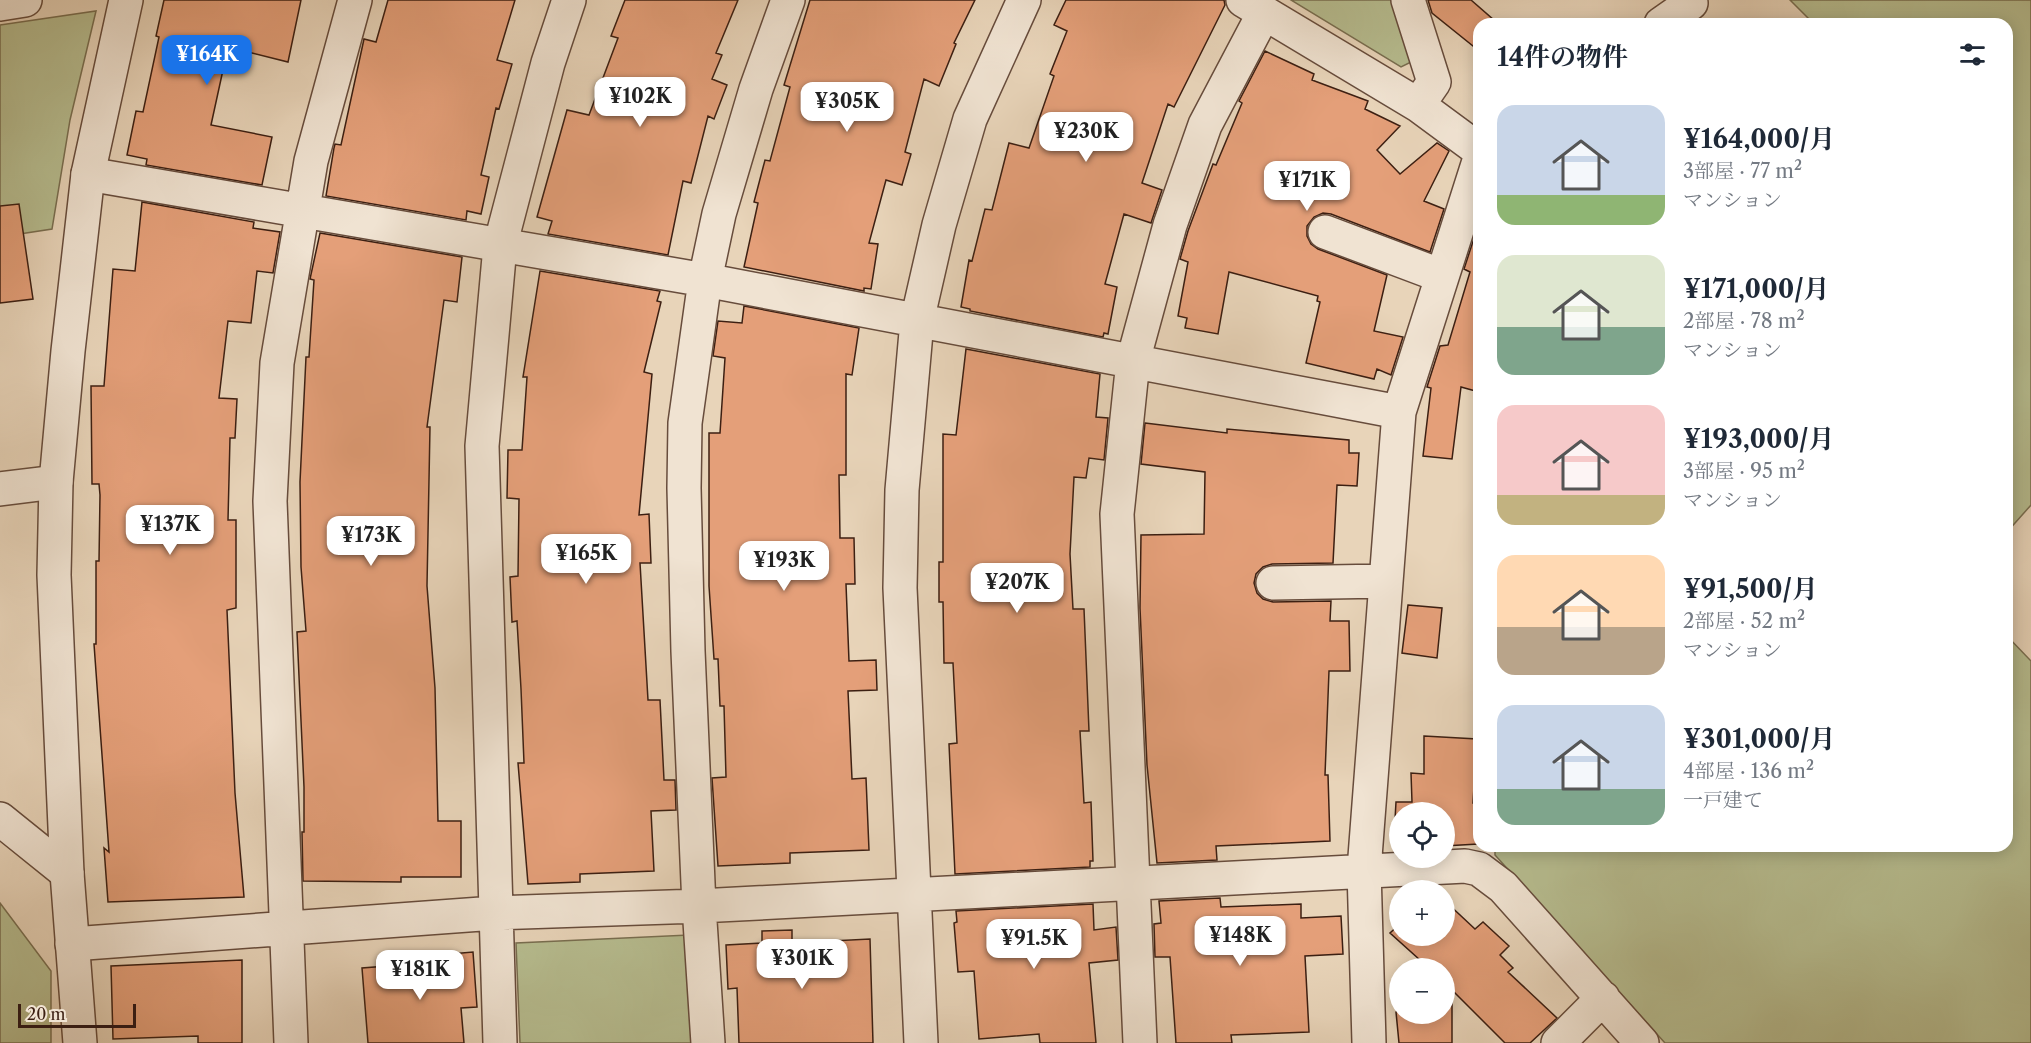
<!DOCTYPE html>
<html lang="ja">
<head>
<meta charset="utf-8">
<style>
	body { margin:0; font-family:"Libre Caslon Text","Noto Serif JP",serif; background:#f6f6f7; color:#1f2937; height:100vh; display:flex; flex-direction:column; font-size:22px; white-space:nowrap }
	* { box-sizing:border-box; margin:0 }
	p { font-size:20px; color:#747a83 }
	.icon { flex:none; width:33px; height:33px; fill:none; stroke:currentColor; stroke-width:2; stroke-linecap:round; stroke-linejoin:round }
	.map { position:relative; flex:1; overflow:hidden }
	.sheet { position:absolute; left:1473px; top:18px; width:540px; height:834px; display:flex; flex-direction:column; background:#fff; border-radius:18px; box-shadow:0 3px 15px #0003 }
	.sheet>* { flex:none }
	.fabs { position:absolute; left:1389px; top:802px; display:grid; gap:12px }
	.fabs a { display:grid; place-items:center; width:66px; height:66px; border-radius:50%; background:#fff; box-shadow:0 3px 15px #0003; font-size:30px }
	.scale { position:absolute; left:18px; bottom:15px; width:118px; box-sizing:border-box; padding-left:6px; border:3px solid #3c1f12; border-top:0; font-size:16px; line-height:21px; white-space:nowrap; color:#3c1f12; -webkit-text-stroke:4px #f0e3d2; paint-order:stroke }
	.price { position:absolute; translate:-50% -51px; padding:0 14px; border-radius:12px; background:#fff; color:#222; font-size:20px; line-height:39px; filter:drop-shadow(0 2px 3px #0008) }
	.price::after { content:''; position:absolute; left:50%; top:36px; width:18px; height:14px; margin-left:-9px; background:inherit; clip-path:polygon(0 0,100% 0,50% 100%) }
	.price.current { background:#1a73e8; color:#fff }
	ul { padding:0; list-style:none }
	li { display:flex; align-items:center; gap:18px; height:150px; padding:0 24px }
	li span { display:grid; place-items:center; flex:none; width:168px; height:120px; border-radius:18px; color:#555 }
	li>.icon { margin-inline-start:auto }
	span .icon { width:72px; height:72px; fill:#fffc; stroke-width:1 }
	li b { font-size:26px }
	h2 { display:flex; justify-content:space-between; align-items:center; height:72px; padding:0 24px; font-size:26px }
	.map>svg:first-child { display:block }
</style>
</head>
<body>
<div class="map">
<svg width="2031" height="1043" viewBox="0 0 2031 1043">
	<rect width="100%" height="100%" fill="#e8d4b9"/>
	<filter id="stains"><feTurbulence type="fractalNoise" baseFrequency=".00333" numOctaves="4"/><feColorMatrix values="0 0 0 0 .2 0 0 0 0 .09 0 0 0 0 .02 0 0 0 .5 -.17"/></filter>
	<radialGradient id="worn" r=".72"><stop offset=".6" stop-color="#630" stop-opacity="0"/><stop offset="1" stop-color="#630" stop-opacity=".3"/></radialGradient>
	<path fill="#b6bc8f" stroke="#796e50" stroke-width="1.5" d="M1291,0h102l20,61 -12,6z
		M1790,0h241v505l-24,27v-508h-193z
		M96,11l-26,109 -18,109 -52,8v-212z
		M2007,636l24,25v382h-366l-170,-188v-9h512z
		M0,903l51,68v72h-51z
		M689,935l6,108h-175l-4,-100z"/>
	<path fill="#e49f79" stroke="#3c1f12" stroke-width="1.5" d="M164,0h137l-13,62 -60,-15 -17,78 61,12 -10,48 -116,-20 1,-6 -20,-4 9,-44 7,1 16,-75 -3,-1z
		M388,0h127l-18,60 15,4 -13,45 -3,-1 -15,67 8,2 -8,37 -14,-3 -1,9 -140,-24 8,-48 1,-4 6,1 23,-106 12,3z
		M625,0h113l-22,53 6,2 -10,24 15,6 -13,34 -6,-3 -17,67 -8,-2 -15,74 -120,-21 4,-13 -15,-4 30,-107 22,5 29,-77 -7,-2z
		M810,0h165l-21,43 2,1 -17,42 -15,-7 -19,73 6,2 -9,31 -16,-5 -17,63 9,1 -7,45 -7,-1v3l-120,-24 14,-64 -4,-1 11,-42 5,1 20,-74 -6,-2z
		M1066,0h158l1,5 -51,102 -6,-3 -26,79 20,7 -11,33 -27,-9 -19,70 12,3 -9,47 -4,-1 -1,4 -133,-26v-2l-9,-2 8,-47 3,1 13,-52 7,1 17,-67 20,5 25,-72 -4,-2 17,-43 -13,-6z
		M1428,0h43l24,21 -2,3h-14v15l-6,7 -41,-33z
		M1265,51l49,23 -2,6 56,21 -3,8 35,17 -23,24 23,24 37,-31 12,8 -25,50 20,8 -14,43 -99,-38 -8,-1 -9,4 -7,9v10l4,8 7,5 69,26 -13,56 29,6 -12,38 -14,-6 -3,10 -68,-16 14,-61 -3,-1 1,-5 -89,-24 -11,62 -33,-6 2,-10 -9,-2 10,-54 -8,-3 8,-28 25,-67 3,1 26,-62 -3,-2z
		M142,202l112,20 -1,6 27,4 -7,41 -16,-2 -6,52 -23,-2 -9,77 18,1 -2,39h-5l-2,82h8v88l-9,2 8,183 9,104 -136,5 -4,-54 5,4 -15,-208h2v-83h3l1,-66 -1,-11h-7l-1,-98h13l9,-117 22,2z
		M19,204l14,95 -33,4v-97z
		M1479,223v169l-18,-5 -9,72 -29,-3 8,-68 -4,-1 13,-41 8,-1 22,-73 -6,-3z
		M320,233l142,24 -5,45 -13,-2 -17,127h3l-3,159 8,102 3,133h23v56h-60v5l-98,-1 -1,-49h2v-45l-7,-155 9,-1 -5,-64 -1,-85 6,-125h3l5,-77 -4,-1z
		M540,271l120,20 -3,10 4,1 -17,70 8,2 -13,141 10,-1 2,49h-11l8,137h12l4,80h11l1,30 -25,1 3,60 -74,3v8l-52,2 -10,-121h6l-3,-74 -4,-68 -5,1 -2,-45 8,-1 1,-77 -12,-1 1,-48h14l5,-73h-4z
		M744,306l115,22 -7,47 -6,-1v101h-7l1,63h14l1,46h-9l3,77 27,-1 1,30 -29,1 4,88 14,-1 3,72 -79,3v10l-72,3 -6,-88 14,-1 -2,-71h-4l-2,-47h-4l-5,-73v-153h11l5,-75 -12,-2 5,-35 24,2z
		M966,349l134,25 -4,43 12,1 -4,42 -15,-2 -3,20 -12,-1 -4,77 3,55h11l5,122h-9l4,72 7,-1 2,59h-3v6l-135,7 -6,-130 8,-1 -4,-80h-9l-1,-61h-4v-40h4v-128l13,1z
		M1145,423l82,10v-4l122,11v13h10l-2,33 -20,-1 -4,78 -61,1 -9,3 -7,7 -2,9 3,10 6,6 10,3 58,-1 -1,20h19l1,50h-21l-4,104h3l2,66 -114,5 1,14 -60,3 -10,-98 -7,-157 1,-73 63,-1 1,-62 -64,-8z
		M1408,605l34,3 -5,50 -35,-5z
		M1424,736l53,3 -4,64h5v41l-34,2v-33h-44v23l-6,1 2,-35h16l-1,-29 13,1z
		M1220,898l1,9 80,-3v14l40,-2 2,38 -38,2 4,76 -78,3 1,8h-56l-6,-86h-15l-1,-33 7,-1 -2,-22z
		M1444,900l31,29 8,-7 26,24 -9,9 13,13 -5,4 49,46 -27,25h-25l-53,-53v53h-53l-3,-31 4,-3v5h44v-45h-14l-40,-36 10,-9v12h44z
		M1093,904l1,26 22,-3 2,33 -29,3 7,80h-56l-1,-9 -60,5 -5,-68 -16,1 -4,-49 3,-1 -1,-11z
		M792,930v13l78,-4 3,104h-134l-2,-55 -9,1 -2,-44 36,-2v-12z
		M473,952l4,55 -16,1 3,35h-96l-6,-75 78,-6 -1,-7z
		M242,960v83h-44v-7l-85,3 -2,-73z"/>
	<g fill="none" stroke-linecap="round" stroke-linejoin="round">
		<defs>
			<path id="minor" d="M1243,0l175,105 61,45
				M1408,0l26,82 -16,23
				M0,4l25,-4
				M1661,24l30,-21
				M88,174l617,106 694,132
				M1325,232l117,44
				M0,489l56,-7
				M1273,583l113,-2
				M0,819l67,54
				M72,944l423,-31 204,-7 766,-40 14,3 24,18 139,156
				M291,1043l-21,-542 7,-138 34,-202 44,-161
				M500,1043l-18,-597 18,-200 48,-183 21,-63
				M708,1043l-9,-137 -11,-255 -4,-163 1,-65 20,-143 14,-66 37,-125 32,-89
				M921,1043l-21,-455 2,-98 15,-169 22,-96 31,-106 54,-119
				M1140,1043l-23,-529 16,-153 37,-136 35,-100 59,-112
				M1369,1043l-5,-173 35,-458 80,-251
				M1558,1043l45,-45"/>
			<path id="tertiary" d="M80,1043l-13,-170 -13,-298 2,-93 12,-131 20,-177 38,-174"/>
		</defs>
		<use href="#minor" stroke="#674c3c" stroke-width="36"/>
		<use href="#tertiary" stroke="#674c3c" stroke-width="36"/>
		<use href="#minor" stroke="#f0e3d2" stroke-width="33"/>
		<use href="#tertiary" stroke="#f0e3d2" stroke-width="33"/>
	</g>
	<rect width="100%" height="100%" filter="url(#stains)"/>
	<rect width="100%" height="100%" fill="url(#worn)"/>
</svg>
<div class="fabs">
<a><svg class="icon" aria-label="locate" viewBox="0 0 24 24"><circle cx="12" cy="12" r="6"/><path d="M12 2v4M12 18v4M2 12h4M18 12h4"/></svg></a>
<a>+</a>
<a>−</a>
</div>
<div class="scale">20 m</div>
<b class="price current" style="left:207px;top:86px">¥164K</b>
<b class="price" style="left:640px;top:128px">¥102K</b>
<b class="price" style="left:847px;top:133px">¥305K</b>
<b class="price" style="left:1086px;top:163px">¥230K</b>
<b class="price" style="left:1307px;top:212px">¥171K</b>
<b class="price" style="left:170px;top:556px">¥137K</b>
<b class="price" style="left:371px;top:567px">¥173K</b>
<b class="price" style="left:586px;top:585px">¥165K</b>
<b class="price" style="left:784px;top:592px">¥193K</b>
<b class="price" style="left:1017px;top:614px">¥207K</b>
<b class="price" style="left:1240px;top:967px">¥148K</b>
<b class="price" style="left:1034px;top:970px">¥91.5K</b>
<b class="price" style="left:802px;top:990px">¥301K</b>
<b class="price" style="left:420px;top:1001px">¥181K</b>
<section class="sheet">
<h2>14件の物件<svg class="icon" aria-label="filters" viewBox="0 0 24 24"><path d="M4 7h16M4 17h16"/><circle cx="9" cy="7" r="2"/><circle cx="15" cy="17" r="2"/></svg></h2>
<ul>
<li><span style="background:linear-gradient(#c9d6e8 75%,#8fb573 0)"><svg class="icon" aria-label="home" viewBox="0 0 24 24"><path d="M3 11l9-7 9 7M6 9v11h12V9"/></svg></span><div><b>¥164,000/月</b><p>3部屋 · 77 m²</p><p>マンション</p></div></li>
<li><span style="background:linear-gradient(#dfe7d0 60%,#7fa58c 0)"><svg class="icon" aria-label="home" viewBox="0 0 24 24"><path d="M3 11l9-7 9 7M6 9v11h12V9"/></svg></span><div><b>¥171,000/月</b><p>2部屋 · 78 m²</p><p>マンション</p></div></li>
<li><span style="background:linear-gradient(#f6c9c9 75%,#c2b280 0)"><svg class="icon" aria-label="home" viewBox="0 0 24 24"><path d="M3 11l9-7 9 7M6 9v11h12V9"/></svg></span><div><b>¥193,000/月</b><p>3部屋 · 95 m²</p><p>マンション</p></div></li>
<li><span style="background:linear-gradient(#ffd9b3 60%,#b9a48a 0)"><svg class="icon" aria-label="home" viewBox="0 0 24 24"><path d="M3 11l9-7 9 7M6 9v11h12V9"/></svg></span><div><b>¥91,500/月</b><p>2部屋 · 52 m²</p><p>マンション</p></div></li>
<li><span style="background:linear-gradient(#c9d6e8 70%,#7fa58c 0)"><svg class="icon" aria-label="home" viewBox="0 0 24 24"><path d="M3 11l9-7 9 7M6 9v11h12V9"/></svg></span><div><b>¥301,000/月</b><p>4部屋 · 136 m²</p><p>一戸建て</p></div></li>
</ul>
</section>
</div>
</body>
</html>
